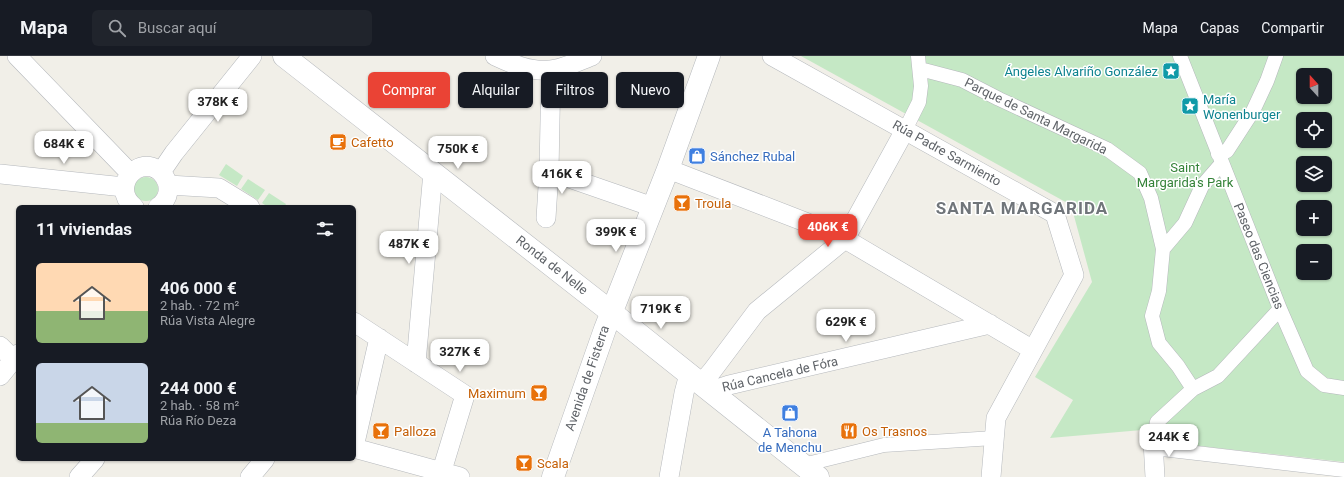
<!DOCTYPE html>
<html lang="es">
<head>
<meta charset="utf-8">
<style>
	body { margin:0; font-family:Roboto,sans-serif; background:#20242c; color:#f1f3f6; height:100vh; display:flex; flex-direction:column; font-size:15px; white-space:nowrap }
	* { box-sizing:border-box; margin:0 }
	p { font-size:13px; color:#9ea1a6 }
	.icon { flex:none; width:22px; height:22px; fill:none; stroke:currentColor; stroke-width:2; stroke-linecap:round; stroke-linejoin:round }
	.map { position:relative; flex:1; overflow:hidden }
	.side { position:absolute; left:16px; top:149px; width:340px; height:256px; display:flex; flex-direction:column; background:#171b24; border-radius:6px; box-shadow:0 1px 3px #0004 }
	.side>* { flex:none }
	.banner { position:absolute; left:368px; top:16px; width:380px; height:36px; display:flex; gap:8px }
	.needle { width:26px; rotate:339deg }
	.fabs { position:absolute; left:1296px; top:12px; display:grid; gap:8px }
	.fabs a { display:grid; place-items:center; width:36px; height:36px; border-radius:6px; background:#171b24; box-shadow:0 1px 3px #0004; font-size:20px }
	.price { position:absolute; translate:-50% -34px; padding:0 9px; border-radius:8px; background:#fff; color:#222; font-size:13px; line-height:26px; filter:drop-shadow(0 1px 2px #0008) }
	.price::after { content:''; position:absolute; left:50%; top:24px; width:12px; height:9px; margin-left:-6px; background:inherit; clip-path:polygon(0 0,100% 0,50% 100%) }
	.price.selected { background:#ea4335; color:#fff }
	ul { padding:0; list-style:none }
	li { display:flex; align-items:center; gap:12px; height:100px; padding:0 20px }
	li span { display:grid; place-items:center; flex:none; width:112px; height:80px; border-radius:6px; color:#555 }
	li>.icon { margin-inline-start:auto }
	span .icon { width:48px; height:48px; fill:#fffc; stroke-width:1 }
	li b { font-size:17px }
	h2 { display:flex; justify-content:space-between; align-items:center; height:48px; padding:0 20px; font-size:17px }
	.pill { padding:0 14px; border-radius:6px; background:#171b24; box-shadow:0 1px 3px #0004; font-size:14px; line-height:36px }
	.pill.selected { background:#ea4335; color:#fff }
	header { display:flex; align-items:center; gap:24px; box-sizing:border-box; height:56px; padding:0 20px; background:#171b24; border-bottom:1px solid #363941 }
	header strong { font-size:19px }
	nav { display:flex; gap:22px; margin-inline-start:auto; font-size:14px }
	.search { width:280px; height:36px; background:#20242c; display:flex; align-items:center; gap:10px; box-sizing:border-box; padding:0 14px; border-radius:6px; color:#9ea1a6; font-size:15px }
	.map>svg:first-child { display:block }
</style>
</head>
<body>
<header>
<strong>Mapa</strong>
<div class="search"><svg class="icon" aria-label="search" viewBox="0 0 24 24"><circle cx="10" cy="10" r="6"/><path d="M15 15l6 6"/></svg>Buscar aquí</div>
<nav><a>Mapa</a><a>Capas</a><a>Compartir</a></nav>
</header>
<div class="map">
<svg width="1344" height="421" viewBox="0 0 1344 421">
	<rect width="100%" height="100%" fill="#f1efe8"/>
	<path fill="#c5e8c5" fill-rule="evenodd" d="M801,0h543v406l-200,-22 -2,-10 -92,8 23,-38 -38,-23 57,-95 -21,-77zM1303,19h22v22h-22zM1303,63h22v22h-22zM1303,107h22v22h-22zM1303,151h22v22h-22zM1303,195h22v22h-22z
		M226,108l17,12 -6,10 -18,-11z
		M134 133a12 12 0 1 1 24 0a12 12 0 1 1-24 0Z
		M248,123l17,11 -7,10 -17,-11z
		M269,137l17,11 -2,3h-16l-6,-4z"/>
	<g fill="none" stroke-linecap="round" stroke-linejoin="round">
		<defs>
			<path id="pedestrian" d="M1180,0l100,253 27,62 17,14 20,3
				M920,13l42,11 37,19 108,50 33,24 11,25 12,51
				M905,74l14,-28 2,-16 -3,-30
				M1218,98l9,-3 26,-40 14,-30 9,-25
				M1193,333l25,-13 62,-67
				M1153,385l4,-19 36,-33 -15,-23 -19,-23 -7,-27 7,-25 4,-42 22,-26 17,-37 20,-23
				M1153,392l191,22
				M803,409l81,-20 110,-7"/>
			<path id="minor" d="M17,0l113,117
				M495,0c17,8 36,16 55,14 14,-1 28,-9 42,-14
				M772,0l283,158 19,61 -78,143 -5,59
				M668,113l158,61 19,9 188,111
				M549,115l104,36
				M161,116l13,-19 78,-97
				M0,118l124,13
				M168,129l51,3 31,19
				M134,151c-7,-6 -11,-13 -9,-22 1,-6 4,-11 10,-15 24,-15 47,21 23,37
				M546,162l3,-47 2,-101
				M354,266l111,73 -25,82
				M0,290l14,14 4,1
				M416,307l17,-191
				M0,320l18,-22
				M701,328l11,-13 45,-60 88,-72 60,-109
				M711,335l18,-6 261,-61
				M1153,385l2,36
				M354,391l25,-109
				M354,392l106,29
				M79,421l16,-18
				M250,421l15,-18
				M669,421l15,-84 5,-19"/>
			<path id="tertiary" d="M284,0l327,256 207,165
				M553,421l52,-148 63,-160 41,-113"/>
		</defs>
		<use href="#pedestrian" stroke="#b5b8bc" stroke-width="15"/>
		<use href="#minor" stroke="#b5b8bc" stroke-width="20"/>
		<use href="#tertiary" stroke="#b5b8bc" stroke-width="23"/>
		<use href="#pedestrian" stroke="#fff" stroke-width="14"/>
		<use href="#minor" stroke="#fff" stroke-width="19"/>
		<use href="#tertiary" stroke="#fff" stroke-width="22"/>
	</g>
	<defs>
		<symbol id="sight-square" viewBox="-11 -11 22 22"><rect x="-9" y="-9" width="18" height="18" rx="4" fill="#0f9aa8" stroke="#fff"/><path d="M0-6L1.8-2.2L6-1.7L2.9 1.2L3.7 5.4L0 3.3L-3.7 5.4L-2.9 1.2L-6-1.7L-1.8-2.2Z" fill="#fff"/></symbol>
		<symbol id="cafe-square" viewBox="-11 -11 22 22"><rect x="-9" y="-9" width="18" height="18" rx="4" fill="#e8710a" stroke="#fff"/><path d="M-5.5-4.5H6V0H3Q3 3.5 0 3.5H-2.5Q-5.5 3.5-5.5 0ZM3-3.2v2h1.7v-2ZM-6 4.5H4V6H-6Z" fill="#fff"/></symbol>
		<symbol id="shop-square" viewBox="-11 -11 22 22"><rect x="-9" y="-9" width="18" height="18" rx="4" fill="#3f7fe0" stroke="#fff"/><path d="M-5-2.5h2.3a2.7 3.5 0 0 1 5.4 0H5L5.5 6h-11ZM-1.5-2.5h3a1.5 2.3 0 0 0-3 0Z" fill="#fff"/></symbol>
		<symbol id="bar-square" viewBox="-11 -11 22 22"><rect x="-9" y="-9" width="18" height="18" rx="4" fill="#e8710a" stroke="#fff"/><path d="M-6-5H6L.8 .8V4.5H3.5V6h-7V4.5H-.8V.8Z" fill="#fff"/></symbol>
		<symbol id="restaurant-square" viewBox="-11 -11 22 22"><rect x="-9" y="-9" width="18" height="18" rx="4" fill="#e8710a" stroke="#fff"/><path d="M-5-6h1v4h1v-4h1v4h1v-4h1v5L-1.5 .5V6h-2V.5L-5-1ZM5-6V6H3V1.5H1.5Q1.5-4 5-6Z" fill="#fff"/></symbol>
	</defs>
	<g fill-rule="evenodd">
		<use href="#sight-square" x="1161" y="5" width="20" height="20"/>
		<use href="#sight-square" x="1180" y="40" width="20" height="20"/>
		<use href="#cafe-square" x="328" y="76" width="20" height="20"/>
		<use href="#shop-square" x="687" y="90" width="20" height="20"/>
		<use href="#bar-square" x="672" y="137" width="20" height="20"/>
		<use href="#bar-square" x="529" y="327" width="20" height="20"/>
		<use href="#shop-square" x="780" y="347" width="20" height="20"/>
		<use href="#bar-square" x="371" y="365" width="20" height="20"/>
		<use href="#restaurant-square" x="839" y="365" width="20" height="20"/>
		<use href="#bar-square" x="514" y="397" width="20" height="20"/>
	</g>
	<g text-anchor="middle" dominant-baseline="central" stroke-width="3" stroke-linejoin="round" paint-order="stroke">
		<g font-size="13" fill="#0d838f" stroke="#fff" text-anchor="end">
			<text x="1158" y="15">Ángeles Alvariño González</text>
			<text x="1203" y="43" text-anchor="start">María<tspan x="1203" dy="15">Wonenburger</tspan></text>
		</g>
		<g font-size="13" fill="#5f6368" stroke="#fff">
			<text transform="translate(1036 60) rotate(26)">Parque de Santa Margarida</text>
			<text transform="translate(947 97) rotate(29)">Rúa Padre Sarmiento</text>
			<text transform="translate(1259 200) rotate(68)">Paseo das Ciencias</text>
			<text transform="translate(552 209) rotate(38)">Ronda de Nelle</text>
			<text transform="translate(780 318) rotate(-13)">Rúa Cancela de Fóra</text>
			<text transform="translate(587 322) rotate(-71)">Avenida de Fisterra</text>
		</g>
		<g font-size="13" fill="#c56008" stroke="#fff" text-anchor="start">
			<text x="351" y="86">Cafetto</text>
			<text x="695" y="147">Troula</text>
			<text x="526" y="337" text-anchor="end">Maximum</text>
			<text x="394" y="375">Palloza</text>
			<text x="862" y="375">Os Trasnos</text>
			<text x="537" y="407">Scala</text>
		</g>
		<g font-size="13" fill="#366cbe" stroke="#fff" text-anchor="start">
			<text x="710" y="100">Sánchez Rubal</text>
			<text x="790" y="376" text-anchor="middle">A Tahona<tspan x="790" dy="15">de Menchu</tspan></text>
		</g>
		<g font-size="13" fill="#348238" stroke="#fff">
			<text x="1185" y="111">Saint<tspan x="1185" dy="15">Margarida's Park</tspan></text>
		</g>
		<g font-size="17" font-weight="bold" letter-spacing="1" fill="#70757a" stroke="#fff">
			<text x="1022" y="152">SANTA MARGARIDA</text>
		</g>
	</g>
</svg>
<div class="fabs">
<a><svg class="needle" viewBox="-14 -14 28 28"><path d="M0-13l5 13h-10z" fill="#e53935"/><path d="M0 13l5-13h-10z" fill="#9ea1a6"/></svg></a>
<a><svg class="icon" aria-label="locate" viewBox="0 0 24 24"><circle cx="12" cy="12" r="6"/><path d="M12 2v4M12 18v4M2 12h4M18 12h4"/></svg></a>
<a><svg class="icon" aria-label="layers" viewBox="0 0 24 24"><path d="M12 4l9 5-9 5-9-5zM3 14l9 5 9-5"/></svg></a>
<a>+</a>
<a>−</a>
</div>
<b class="price" style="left:218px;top:67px">378K €</b>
<b class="price" style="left:64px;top:109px">684K €</b>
<b class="price" style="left:458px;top:114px">750K €</b>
<b class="price" style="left:562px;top:139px">416K €</b>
<b class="price selected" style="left:828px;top:192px">406K €</b>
<b class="price" style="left:616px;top:197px">399K €</b>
<b class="price" style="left:409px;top:209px">487K €</b>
<b class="price" style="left:661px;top:274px">719K €</b>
<b class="price" style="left:846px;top:287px">629K €</b>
<b class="price" style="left:460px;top:317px">327K €</b>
<b class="price" style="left:1169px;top:402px">244K €</b>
<div class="banner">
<a class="pill selected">Comprar</a>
<a class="pill">Alquilar</a>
<a class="pill">Filtros</a>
<a class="pill">Nuevo</a>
</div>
<section class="side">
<h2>11 viviendas<svg class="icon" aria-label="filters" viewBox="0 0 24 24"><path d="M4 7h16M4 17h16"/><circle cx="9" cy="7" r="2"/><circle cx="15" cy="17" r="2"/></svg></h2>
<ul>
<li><span style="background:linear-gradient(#ffd9b3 60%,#8fb573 0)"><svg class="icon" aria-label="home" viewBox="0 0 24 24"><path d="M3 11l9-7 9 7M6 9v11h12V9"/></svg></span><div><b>406 000 €</b><p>2 hab. · 72 m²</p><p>Rúa Vista Alegre</p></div></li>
<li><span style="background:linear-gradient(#c9d6e8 75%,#8fb573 0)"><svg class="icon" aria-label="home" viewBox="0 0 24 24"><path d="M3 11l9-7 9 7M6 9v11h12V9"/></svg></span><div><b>244 000 €</b><p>2 hab. · 58 m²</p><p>Rúa Río Deza</p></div></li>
</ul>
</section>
</div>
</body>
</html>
